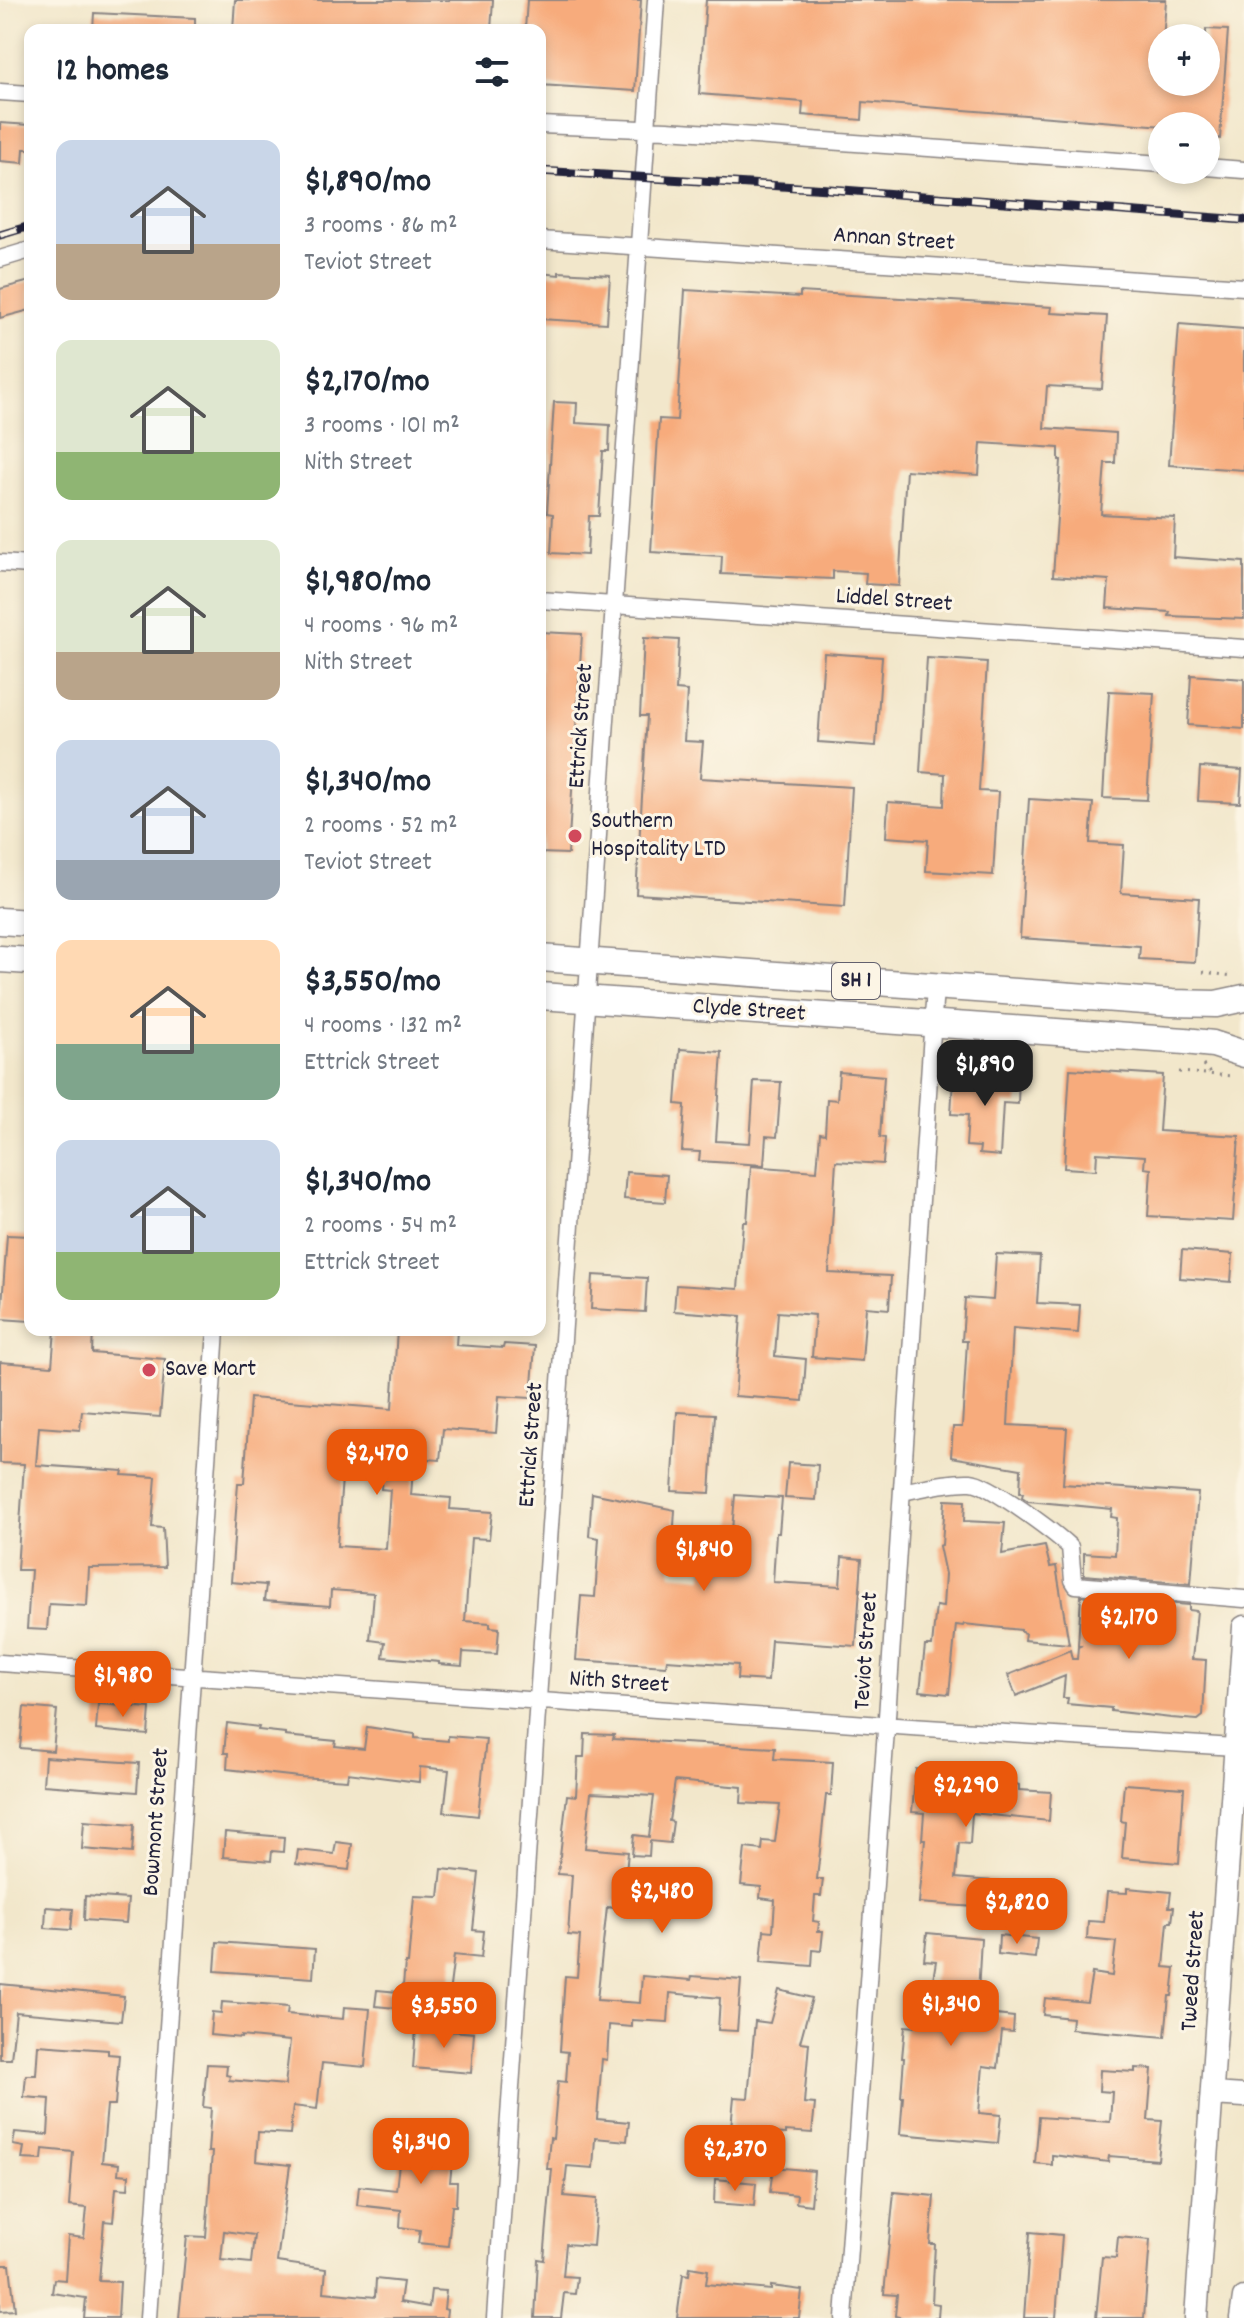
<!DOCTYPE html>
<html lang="en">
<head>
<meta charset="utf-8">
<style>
	body { margin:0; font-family:Dekko,sans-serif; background:#f2f2f3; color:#1f2937; height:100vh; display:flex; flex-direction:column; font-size:30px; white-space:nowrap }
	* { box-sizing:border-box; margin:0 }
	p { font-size:26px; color:#747a83 }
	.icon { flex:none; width:44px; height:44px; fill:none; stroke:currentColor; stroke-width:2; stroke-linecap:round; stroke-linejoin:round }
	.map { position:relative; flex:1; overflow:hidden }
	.side { position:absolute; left:24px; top:24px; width:522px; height:1312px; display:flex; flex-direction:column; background:#fff; border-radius:16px; box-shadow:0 4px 12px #0003 }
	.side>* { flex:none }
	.buttons { position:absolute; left:1148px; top:24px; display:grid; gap:16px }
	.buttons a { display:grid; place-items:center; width:72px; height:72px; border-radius:50%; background:#fff; box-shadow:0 4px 12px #0003; font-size:40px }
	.price { position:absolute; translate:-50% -68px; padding:0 18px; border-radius:16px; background:#ea580c; color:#fff; font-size:26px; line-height:52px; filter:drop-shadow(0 2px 4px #0008) }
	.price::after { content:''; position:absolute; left:50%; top:48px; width:24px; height:18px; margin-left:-12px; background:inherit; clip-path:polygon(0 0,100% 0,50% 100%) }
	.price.on { background:#222; color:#fff }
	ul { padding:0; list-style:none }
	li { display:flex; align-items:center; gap:24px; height:200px; padding:0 32px }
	li span { display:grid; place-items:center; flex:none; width:224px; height:160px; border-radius:16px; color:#555 }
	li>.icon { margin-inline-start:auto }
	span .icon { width:96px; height:96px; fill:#fffc; stroke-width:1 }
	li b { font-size:34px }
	h2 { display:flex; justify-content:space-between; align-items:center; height:96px; padding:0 32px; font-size:34px }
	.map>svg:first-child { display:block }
</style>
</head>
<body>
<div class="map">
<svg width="1244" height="2318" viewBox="0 0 1244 2318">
	<rect width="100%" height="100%" fill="#fcf5e5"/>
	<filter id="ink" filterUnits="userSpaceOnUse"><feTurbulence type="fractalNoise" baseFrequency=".0125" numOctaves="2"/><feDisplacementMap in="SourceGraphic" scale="16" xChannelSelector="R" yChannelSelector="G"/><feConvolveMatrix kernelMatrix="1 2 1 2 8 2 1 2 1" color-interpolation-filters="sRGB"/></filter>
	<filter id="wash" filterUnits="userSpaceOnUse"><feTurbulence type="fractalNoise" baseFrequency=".006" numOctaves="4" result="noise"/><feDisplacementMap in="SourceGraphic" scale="32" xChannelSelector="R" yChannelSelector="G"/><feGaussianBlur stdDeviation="1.8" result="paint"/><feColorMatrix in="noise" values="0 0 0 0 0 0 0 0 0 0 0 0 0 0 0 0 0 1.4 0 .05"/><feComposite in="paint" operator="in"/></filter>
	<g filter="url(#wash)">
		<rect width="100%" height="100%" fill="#f2e7cb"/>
		<g id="blocks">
			<path fill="#f7ab7c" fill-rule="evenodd" d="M235,0h258l-2,30h-258z
				M527,0h114l-6,91 -95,-6v-55h-15z
				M706,0h460l-6,82h46v-53l22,1 -8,109 -14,-1v-12h-42l-301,-24 -1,18 -60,-5 1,-13 -104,-8z
				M94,13l101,5v12h-102z
				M0,123l30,2v24h-6l-1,14 -23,-2z
				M559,272l51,3 -3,48 -67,-4v-46l19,2z
				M30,281v29l-30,8v-29z
				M685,290l115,7v-5l252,15 -1,6 56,3 -5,73 -55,-3 -3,42 72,5 -1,30h-10l-4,51 74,4 -2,39 71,5v57l-75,-3 1,-4 -63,-4 2,-28 -56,-4 8,-116h-2v-12l-78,-5 -2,32 -73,-5 -7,116 -34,-2 1,-11 -33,-2v8l-112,-5 1,-18 -71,-4 8,-133 18,1z
				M1179,324l65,5v141l-75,-5z
				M554,402l23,1 -1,20 34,2 -1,26h-6l-4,65h-10l-2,39 -36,-2 2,-39 -6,-1z
				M540,632l42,2 -14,220 -28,-1z
				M644,638l35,2 -3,50 11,1 -3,50 19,1 -3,36 152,9 -7,120 -209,-13 11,-178h-7z
				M824,653l58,4 -6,89 -58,-4z
				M927,658l60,4 -8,129 19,1 -5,83 -67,-4 2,-31 -42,-3 2,-35 56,4 1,-32 -25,-2z
				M1191,675l53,4v50l-56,-4z
				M1109,691l45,2 -7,107 -44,-2z
				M1200,767l42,3 -2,33 -42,-2z
				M1029,799l64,4 -3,40 34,2 -3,48 78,5 -4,64 -56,-3 1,-13 -120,-8z
				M680,1049l42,3 -6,89 34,2 4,-62 27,1 -4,55 -11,-1 -2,29 -65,-4 1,-9 -18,-1 3,-46 -9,-1z
				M1070,1069l93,6 -4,56 80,5 -6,85 -85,-5 3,-47 -7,-1 1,-12 -48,-3 -1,17 -32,-2z
				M987,1071l32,2 -1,31 -15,-1 -3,53 -21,-2 1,-7 -14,-1 2,-31 -17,-1 2,-34 33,2z
				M839,1072l45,4 -4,61 5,1 -2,26 -47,-3 -7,112 62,3 -2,33 -23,-2 -4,54 -50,-4 3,-42 -37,-3 -3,44 31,3 -3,42 -68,-5 6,-80 -67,-5 2,-26 62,4 5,-67h4l4,-56 66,5 3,-38 5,1 2,-35 10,1z
				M626,1172l41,3 -2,27 -41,-3z
				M7,1235l23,1v85l-29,-2z
				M1182,1250l51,4 -2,28 -51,-4z
				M996,1254l44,2 -3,47 43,2 -2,28 -65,-5 -5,97 59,3 -4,56 135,9 -7,91 -107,-9v-22l31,2 2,-37 -6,-1 1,-8 -84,-8 -6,-4 1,-4h-3l1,-24 -70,-12 2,-30h9l5,-86h-5l3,-43 28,2z
				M593,1275l54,3 -2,34 -54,-3z
				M55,1330h38l-1,23 73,6 -5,58 -78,-6 -2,19 -41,-3 -3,38 87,6 -1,4 34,2 -4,50 11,1 2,39 -76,1 -2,38 -38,-2 -2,26 -20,-1 4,-59h-14l7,-106 -24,-1v-101l52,4z
				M397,1330h60l-1,15 47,3 1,-4 31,2 -4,52 -32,-2 -3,37 -53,-4 -3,31 -26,-2 -3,37 40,3 -1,11 42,3 -3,27 -18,-1 -6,83 25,2v4l9,1 -2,26 -34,-2 -1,14 -23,-2v-2l-56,-5 2,-15 -15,-2 4,-47 -43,-3 -1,16 -66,-5 2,-16 -35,-3 7,-99h6l6,-85 142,11zM343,1464l40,3 -2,22 9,1 -4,59 -49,-3z
				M677,1412l38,2 -5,79 -38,-2z
				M788,1463l30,2 -2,35 -31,-2z
				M592,1493l83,17 -4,64 32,3 3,-49 26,2 3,-35 47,3 -3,35h-3l-3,49 67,4 2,-29 20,2 -6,87 -85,-6 -3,41 -31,-2 1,-14 -71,-5 -1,6 -90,-6 5,-64 14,1 4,-59 -10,-2z
				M945,1500l20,1 -1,20 41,2 -3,31 43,-8 5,21 6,-1 13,78 -45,-4 1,-7 -4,-1v-2l-57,-6 -1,2 -7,-1 -7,69 -29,-3 5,-45h7l4,-40 7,1 2,-33 -6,-28 3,-1z
				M1081,1596l108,9v5l8,1 -5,48 14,1 -3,56 -5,4 -27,-2 -60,-7v-3l-44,-4 1,-6h-5l2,-22 -49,20 -8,-21 62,-25 2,9h5l1,-12 4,-2h-4z
				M98,1704l52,4 -2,27 -52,-5z
				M24,1707l33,3 -4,41 -33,-3z
				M227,1723l32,4 -1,3 27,3v3l51,5 -1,5 29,3 3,-22 48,7v4l33,3v-5l38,3 -8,77 -34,-4 5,-42 -29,-3 -1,15 -71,-9 -1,7 -48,-3 -72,-8 1,-16h-4z
				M585,1734l29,1 -1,4 162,9 -1,11 59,3 -2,33h-5l-9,84h6l-2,17h-6l-2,25 6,1 -1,9h5l-2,20 -8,-1 -1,16 -51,-4 3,-32 9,1 2,-31 -15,-2 1,-11 -20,-2 4,-37 17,2 1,-9 12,1 5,-37 -39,-2 1,-16 -67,-6 -6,40 4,1 -3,21 -20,-2 -1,15 -17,-1 2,-20 15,2 5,-41 -63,-3 -6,55 43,4 -5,50 -9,-1v7l-7,-1 -10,93 43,3 2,-27 49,4 1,-4 49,4 -4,51 -19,-1 2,-32 -50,-5 -2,29 -36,-2v7l-23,-2 -2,35 -5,-1 -5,60 32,3 -2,19 -32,-3 -2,30 -26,-2 -3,30 33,3 -4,47 -27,-2 -3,32 14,1 -2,17 -11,-1 -3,25h-26l3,-59 6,1 3,-35 5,-56h-5l3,-31 3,1 5,-58 8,1 2,-30 -8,-1 5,-75 12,1 3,-41 -12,-1 4,-60 -14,-1 9,-79 9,1 2,-39h6z
				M45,1757l94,6 -2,29 -94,-7z
				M987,1764l15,2v5l10,1 -1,10 8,3v5l32,2 -2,29 -77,-8 -2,31 -11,-1 -3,35 49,4 -1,27 -85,-6 6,-63h-3l2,-27 -12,-1 4,-43 37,3v4l33,2z
				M1124,1784l60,4 -5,75 -57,-5 3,-36 -4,-1z
				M84,1821l50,4 -2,28 -50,-4z
				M225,1832l59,5 -1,15 -11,-1 -1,10 -48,-4z
				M336,1842l16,2 -3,26 -53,-6 2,-14 36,4z
				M442,1869l37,4 -6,57 11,1 -3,27 -27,-3 -6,47 -46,-5 3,-34h3l6,-67 25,1z
				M1127,1888l44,4 -2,15h5l-2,15h-4l-4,45 11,1 -3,28h-3l-4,41 -94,-8 1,-11 -29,-3 2,-17 42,4 5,-29 20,3 4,-34 -29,-3 1,-18 16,1 3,-30 20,1z
				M85,1896l43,3 -2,24 -42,-3z
				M46,1907l27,2 -2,21 -26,-2z
				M927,1933l54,5 -4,75 37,4 -1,15 -11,-1 -4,37 -15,-2 -4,47 22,2 -3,28 -98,-9 3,-37h-2l3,-39h-2l3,-32 10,1 3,-36 13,1 5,-31 -12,-1z
				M999,1935l38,4 -2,19 -37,-4z
				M217,1942l98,7 -2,29 -98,-7z
				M0,1984l124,12 -3,25 -105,-9 -5,47h-11z
				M377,1990l21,2 -2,16 -21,-2z
				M779,1990l33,8 -12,44 9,1 -5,60 11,1 -3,29 -26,-2v3l-15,-1 -1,7 -40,-2 4,-41 14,1 7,-77 15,2z
				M222,2002l66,5 -1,7 56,5 1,-12 26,2 -5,58 -43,-4 -5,46 -24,-3 -3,28 -32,-2 -2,29 34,4 -13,97 49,7 -2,23 51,5 1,-18 27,3 -3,20 29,5 2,-17 15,1 -2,18 3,1 -1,8h-267l8,-82 19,1 6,-85h-4l3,-44 -8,-1 4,-43 20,1 -1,10 4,1 -1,4 56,5 5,-44 -49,-5v2l-31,-3 2,-23 9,1zM224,2231l30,4 -3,28 -30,-3z
				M416,2028l58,5 -3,40 -58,-5z
				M38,2045l70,5v4l11,1 -4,50h-8l-5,57 17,2 -1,10 11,1 -1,14 -12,-1 -3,34 -9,-1 -5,60 21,1 -2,36h-34l2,-20 -34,-5 2,-14 11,1 3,-44 16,2 3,-30 -18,-2 4,-54 -30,-3 -1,11 -20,-1 2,-12 -11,-2 2,-13 33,3 2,-36 -26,-2 2,-22h10z
				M1135,2068l17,1 -4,51 14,1 -4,39 -49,-4 -1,6 -56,-7v10l-17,-2 4,-46 71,5 2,-30 -13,-1 1,-21 35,2z
				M403,2129l52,5 -5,48h7l-1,24h-4l-4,40 -30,-3 2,-13 -20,-3 1,-17 -44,-5 2,-19 37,4z
				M773,2167l41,4 -3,34 -15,-2 1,-8 -27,-3z
				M715,2179l41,4 -2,23 -40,-3z
				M894,2192l40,4 -4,48h5l-3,59 7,1 -1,14h-35l-8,-2 2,-21 -13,-1z
				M1030,2232l32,3 -6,83h-32z
				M1118,2237l32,3 -6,78h-48l6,-61 14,1z
				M0,2265h10l5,45 -15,1z
				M690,2267l18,3 -2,14 65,6v-4l31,4 -3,28h-122l6,-44 6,1z"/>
		</g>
	</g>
	<g filter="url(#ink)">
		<use href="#blocks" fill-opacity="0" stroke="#8a8483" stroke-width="2"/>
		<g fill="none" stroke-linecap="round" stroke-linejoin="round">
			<defs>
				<path id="minor" d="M0,92l30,2
					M540,125l127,5 495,34
					M1206,167l38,3
					M540,240l704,47
					M0,259l30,-9
					M0,563l30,2
					M540,600l704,48
					M902,1492c22,-4 47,-11 69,-10 18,1 84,51 99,65l3,33 3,5 168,14
					M0,1663l911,64 324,20
					M148,2318l68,-988
					M495,2318l161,-2318
					M844,2318l44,-616 47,-715"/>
				<path id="secondary" d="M1212,2094l32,2
					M1196,2318l48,-691
					M1241,2318l3,-20"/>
				<path id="trunk" d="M0,921l30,2
					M540,958l632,45 44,1 28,-6
					M0,959l30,2
					M540,996l645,45 28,3 31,10"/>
			</defs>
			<use href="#minor" stroke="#8a8483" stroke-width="19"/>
			<use href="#secondary" stroke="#8a8483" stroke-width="25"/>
			<use href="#trunk" stroke="#8a8483" stroke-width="29"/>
			<path stroke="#8a8483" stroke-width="3" stroke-dasharray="2 6" stroke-linecap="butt" d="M1203,972l29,4
				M1203,1065l8,9
				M1179,1072l53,4"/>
			<use href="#minor" stroke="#fff" stroke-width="16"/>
			<use href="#secondary" stroke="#fff" stroke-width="22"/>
			<use href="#trunk" stroke="#fff" stroke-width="26"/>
			<defs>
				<path id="rail" d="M540,171l289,18 415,31
					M0,235l30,-9"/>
			</defs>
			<use href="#rail" stroke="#22223b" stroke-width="9"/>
			<use href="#rail" stroke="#fcf5e5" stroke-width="6" stroke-dasharray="18" stroke-linecap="butt"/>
		</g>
	</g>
	<g fill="#d1495b" stroke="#fcf5e5" stroke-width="3">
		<circle cx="575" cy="836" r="8"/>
		<circle cx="149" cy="1370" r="8"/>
	</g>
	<g text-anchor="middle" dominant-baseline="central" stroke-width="6" stroke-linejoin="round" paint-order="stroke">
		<rect fill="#fcf5e5" stroke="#63616e" stroke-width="2" x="832" y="963" width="48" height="36" rx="6"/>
		<g font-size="22" font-weight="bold" fill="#22223b">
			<text x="856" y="981">SH 1</text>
		</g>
		<g font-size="24" fill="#22223b" stroke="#fcf5e5">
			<text transform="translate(894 240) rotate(4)">Annan Street</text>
			<text transform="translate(894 601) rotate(4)">Liddel Street</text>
			<text transform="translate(582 726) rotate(-86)">Ettrick Street</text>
			<text transform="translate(749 1011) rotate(4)">Clyde Street</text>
			<text transform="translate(532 1445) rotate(-86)">Ettrick Street</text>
			<text transform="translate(867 1651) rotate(-86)">Teviot Street</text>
			<text transform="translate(619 1683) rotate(4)">Nith Street</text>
			<text transform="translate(157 1822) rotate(-86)">Bowmont Street</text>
			<text transform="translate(1194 1971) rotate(-86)">Tweed Street</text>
		</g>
		<g font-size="24" fill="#22223b" stroke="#fcf5e5" text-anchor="start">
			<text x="591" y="822">Southern<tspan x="591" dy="28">Hospitality LTD</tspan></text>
			<text x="165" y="1370">Save Mart</text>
		</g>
	</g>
</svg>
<div class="buttons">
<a>+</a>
<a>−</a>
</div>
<b class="price on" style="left:985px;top:1108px">$1,890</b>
<b class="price" style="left:377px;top:1497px">$2,470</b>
<b class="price" style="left:704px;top:1593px">$1,840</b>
<b class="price" style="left:1129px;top:1661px">$2,170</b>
<b class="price" style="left:123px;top:1719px">$1,980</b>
<b class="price" style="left:966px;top:1829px">$2,290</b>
<b class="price" style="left:662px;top:1935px">$2,480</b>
<b class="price" style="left:1017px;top:1946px">$2,820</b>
<b class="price" style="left:951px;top:2048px">$1,340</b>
<b class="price" style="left:444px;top:2050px">$3,550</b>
<b class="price" style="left:421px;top:2186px">$1,340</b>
<b class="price" style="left:735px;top:2193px">$2,370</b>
<section class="side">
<h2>12 homes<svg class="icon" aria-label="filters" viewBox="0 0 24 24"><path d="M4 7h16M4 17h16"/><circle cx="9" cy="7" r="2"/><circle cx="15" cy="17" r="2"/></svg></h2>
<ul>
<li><span style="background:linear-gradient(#c9d6e8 65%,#b9a48a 0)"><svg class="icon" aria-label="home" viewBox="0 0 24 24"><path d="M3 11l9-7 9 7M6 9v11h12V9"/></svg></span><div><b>$1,890/mo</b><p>3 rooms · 86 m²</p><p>Teviot Street</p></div></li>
<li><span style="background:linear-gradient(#dfe7d0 70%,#8fb573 0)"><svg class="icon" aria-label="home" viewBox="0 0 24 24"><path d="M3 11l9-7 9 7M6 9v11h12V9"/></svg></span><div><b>$2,170/mo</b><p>3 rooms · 101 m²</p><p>Nith Street</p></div></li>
<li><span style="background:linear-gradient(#dfe7d0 70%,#b9a48a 0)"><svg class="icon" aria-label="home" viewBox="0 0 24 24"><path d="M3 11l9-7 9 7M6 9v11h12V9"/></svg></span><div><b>$1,980/mo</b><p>4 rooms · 96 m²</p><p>Nith Street</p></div></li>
<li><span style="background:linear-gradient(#c9d6e8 75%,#9aa5b1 0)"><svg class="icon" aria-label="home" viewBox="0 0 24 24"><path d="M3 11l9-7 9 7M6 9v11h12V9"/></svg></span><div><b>$1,340/mo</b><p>2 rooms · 52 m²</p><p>Teviot Street</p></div></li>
<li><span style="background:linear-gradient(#ffd9b3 65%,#7fa58c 0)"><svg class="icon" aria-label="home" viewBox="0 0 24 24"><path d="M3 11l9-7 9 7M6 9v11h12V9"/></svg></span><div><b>$3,550/mo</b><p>4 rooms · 132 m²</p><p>Ettrick Street</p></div></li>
<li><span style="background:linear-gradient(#c9d6e8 70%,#8fb573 0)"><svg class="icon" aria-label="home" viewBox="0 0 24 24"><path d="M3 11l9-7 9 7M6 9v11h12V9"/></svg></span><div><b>$1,340/mo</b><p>2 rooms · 54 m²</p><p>Ettrick Street</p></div></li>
</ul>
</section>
</div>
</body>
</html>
